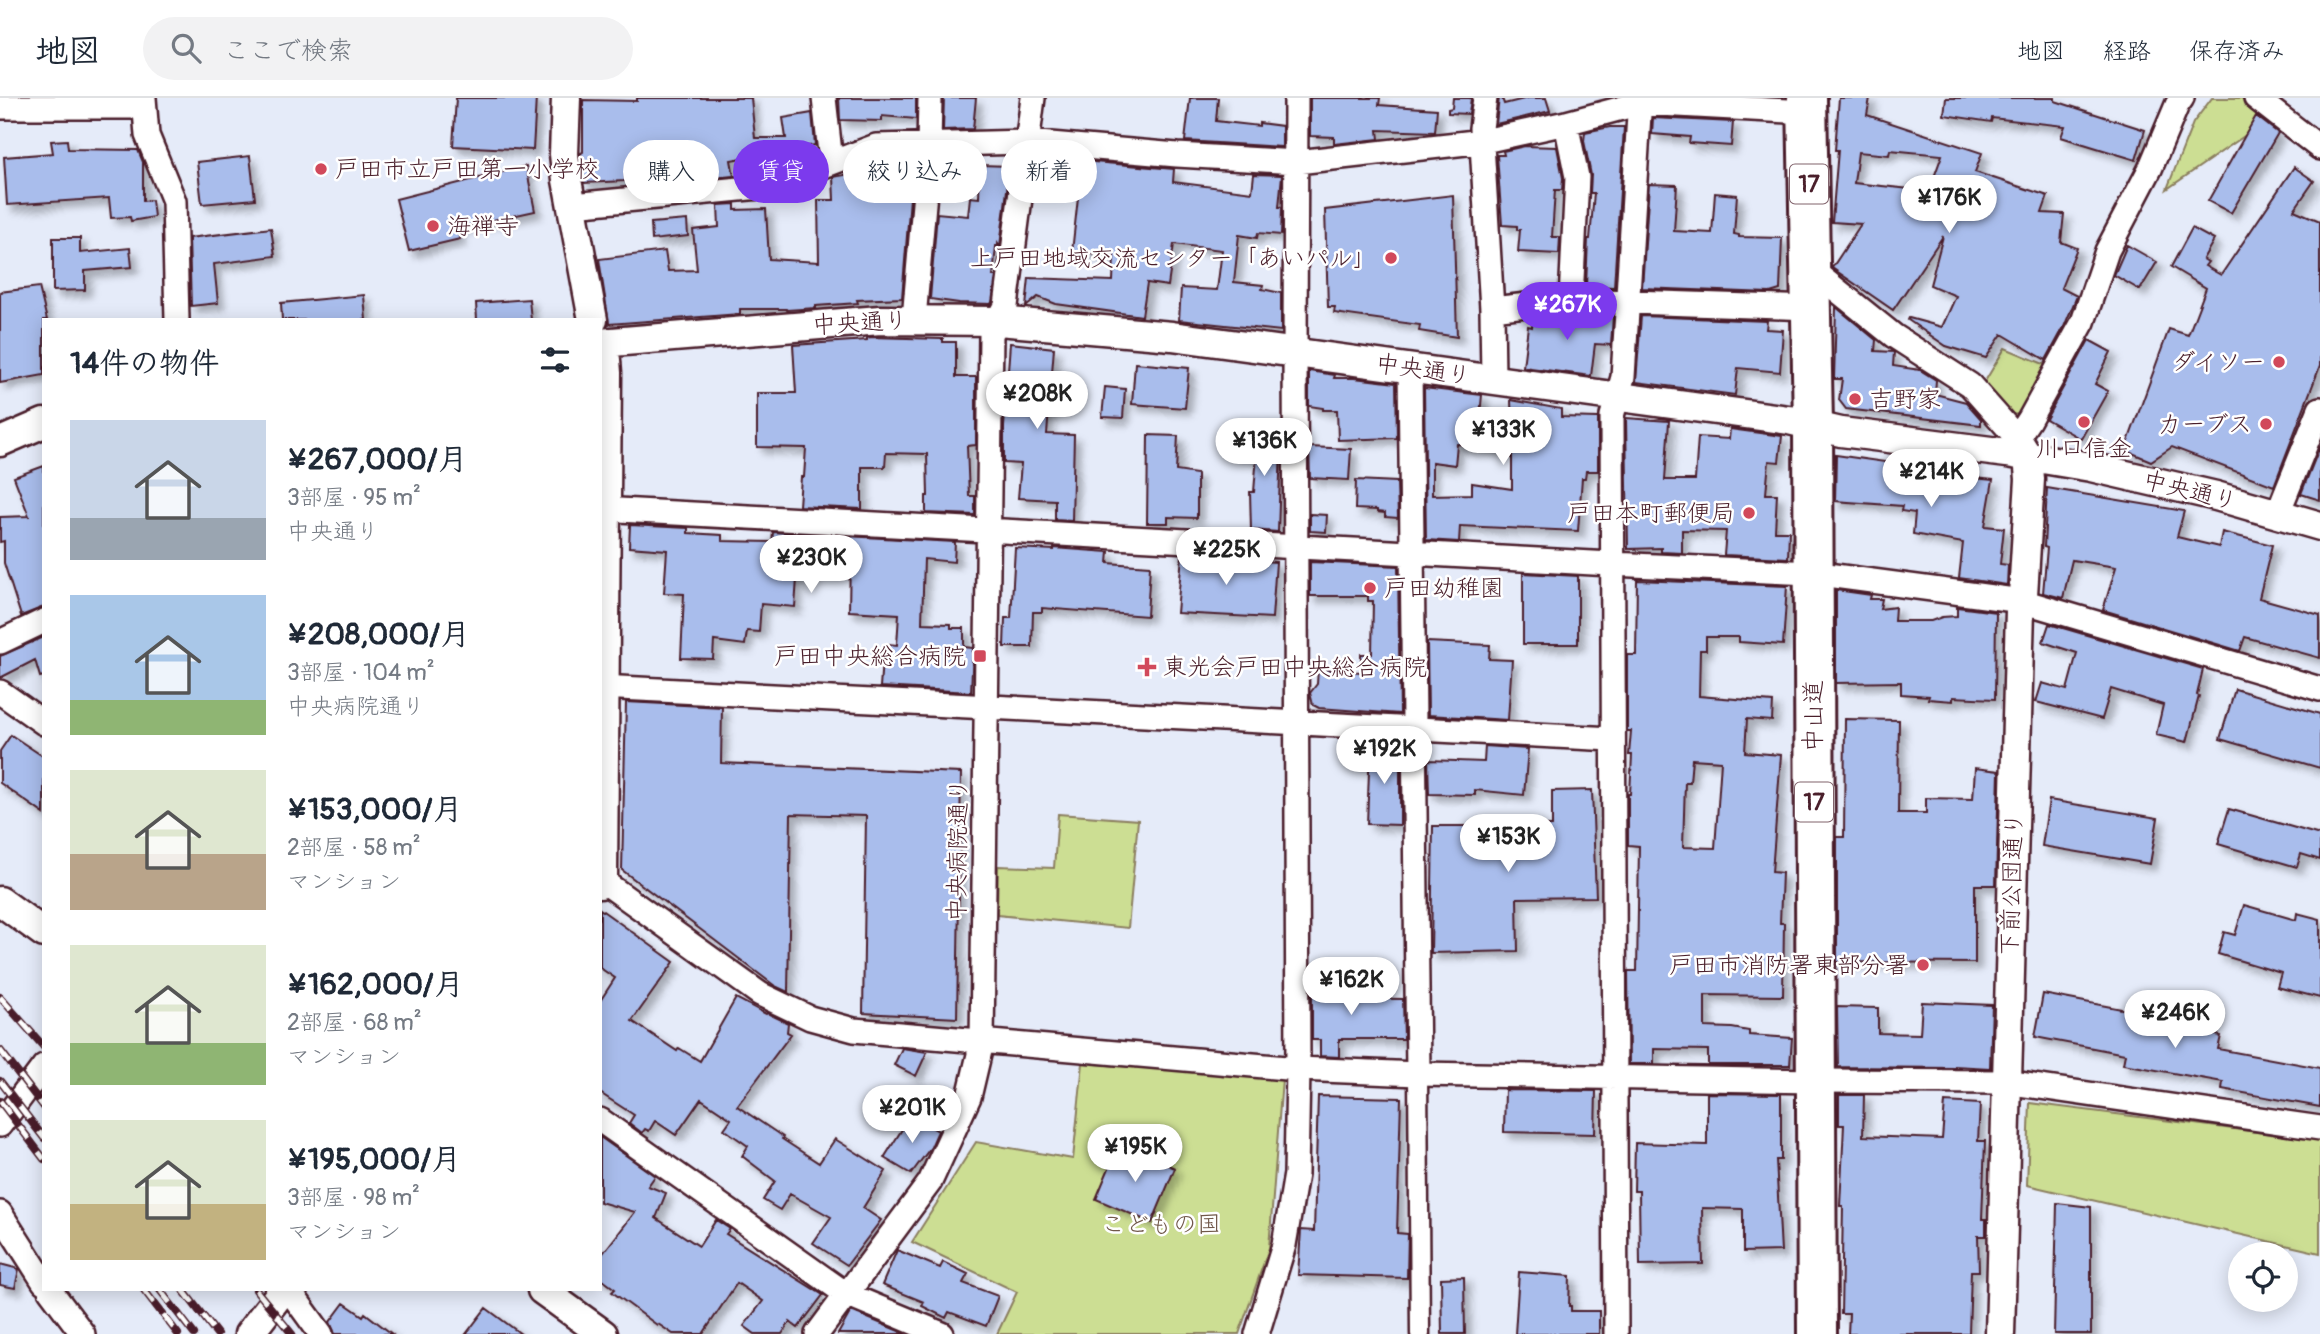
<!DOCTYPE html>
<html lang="ja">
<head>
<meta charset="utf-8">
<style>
	body { margin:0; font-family:Pangolin,"Klee One",sans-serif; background:#f2f2f3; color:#1f2937; height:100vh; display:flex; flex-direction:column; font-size:26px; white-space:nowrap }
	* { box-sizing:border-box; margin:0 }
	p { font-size:23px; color:#747a83 }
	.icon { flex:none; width:38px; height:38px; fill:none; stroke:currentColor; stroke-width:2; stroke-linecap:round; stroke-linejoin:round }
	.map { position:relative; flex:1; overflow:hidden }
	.sheet { position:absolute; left:42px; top:220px; width:560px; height:973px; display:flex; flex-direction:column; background:#fff; border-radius:0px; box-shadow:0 4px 18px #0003 }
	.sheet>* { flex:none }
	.banner { position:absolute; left:623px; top:42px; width:665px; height:63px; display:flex; gap:14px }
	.fabs { position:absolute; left:2228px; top:1144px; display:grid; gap:14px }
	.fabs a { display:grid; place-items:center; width:70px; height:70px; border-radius:50%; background:#fff; box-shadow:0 4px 18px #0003; font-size:35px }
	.price { position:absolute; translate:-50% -60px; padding:0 16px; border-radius:24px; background:#fff; color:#222; font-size:23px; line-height:46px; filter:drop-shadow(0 2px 4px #0008) }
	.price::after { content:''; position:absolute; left:50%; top:42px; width:21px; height:16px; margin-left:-10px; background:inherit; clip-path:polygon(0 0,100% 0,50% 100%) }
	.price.current { background:#7c3aed; color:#fff }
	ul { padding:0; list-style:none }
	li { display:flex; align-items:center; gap:21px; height:175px; padding:0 28px }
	li span { display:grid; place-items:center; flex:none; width:196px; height:140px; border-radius:0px; color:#555 }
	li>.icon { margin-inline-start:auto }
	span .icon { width:84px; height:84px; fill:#fffc; stroke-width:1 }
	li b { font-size:30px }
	h2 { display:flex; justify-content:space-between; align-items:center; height:84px; padding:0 28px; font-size:30px }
	.pill { padding:0 24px; border-radius:32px; background:#fff; box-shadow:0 4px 18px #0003; font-size:24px; line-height:63px }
	.pill.current { background:#7c3aed; color:#fff }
	header { display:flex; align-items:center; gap:42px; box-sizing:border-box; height:98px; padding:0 35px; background:#fff; border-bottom:2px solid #e0e1e3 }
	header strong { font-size:33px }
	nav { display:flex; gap:38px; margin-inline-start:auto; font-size:24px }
	.search { width:490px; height:63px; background:#f2f2f3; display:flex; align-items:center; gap:18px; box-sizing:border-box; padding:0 24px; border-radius:38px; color:#747a83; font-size:26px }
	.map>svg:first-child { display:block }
</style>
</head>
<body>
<header>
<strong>地図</strong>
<div class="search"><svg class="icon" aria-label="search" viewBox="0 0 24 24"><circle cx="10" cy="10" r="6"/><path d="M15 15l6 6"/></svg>ここで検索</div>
<nav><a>地図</a><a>経路</a><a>保存済み</a></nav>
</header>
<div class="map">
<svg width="2320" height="1236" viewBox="0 0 2320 1236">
	<defs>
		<filter id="shadow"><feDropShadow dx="6" dy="6" stdDeviation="3.5" flood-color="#0004"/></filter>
	</defs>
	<rect width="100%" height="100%" fill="#e5ebf9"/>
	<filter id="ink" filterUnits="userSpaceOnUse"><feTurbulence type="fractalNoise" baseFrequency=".0143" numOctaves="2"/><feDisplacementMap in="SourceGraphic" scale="14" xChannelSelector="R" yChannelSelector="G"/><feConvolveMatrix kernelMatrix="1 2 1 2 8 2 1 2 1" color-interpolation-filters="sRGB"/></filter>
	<g filter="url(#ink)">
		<path fill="#ccde93" stroke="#8b7e5f" stroke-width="2" d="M2212,0h30l27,21 -102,70 26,-66z
			M2005,250l46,19 -26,48 -16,-1 -25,-31z
			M1058,716l80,6 -10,108 -131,-13 1,-49 56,2z
			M1083,965l199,16 -13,169 -30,86h-242l20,-42 -105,-50 64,-100 97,17z
			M2030,1005l290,37v113l-293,-68z"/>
		<path fill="#a9bdec" stroke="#4a1f2b" stroke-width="2" fill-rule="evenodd" filter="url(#shadow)" d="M456,0h80l-3,52 -80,-4z
			M637,0h114l4,40h31l-3,-20 29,-5 3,32 -84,15 3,16 -33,3v-12l-76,6v8l-41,2 -3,-30 2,-1v-52l54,1z
			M839,0h77v21l-34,-3v5l-42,-1z
			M944,0h32l-3,31 -30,1z
			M1190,0h28l-2,23 43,5v-3l23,3v21l-97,-6z
			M1310,0h70l-1,7 58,4 -2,23 -57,-2 1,9 -45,5v-7l-24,-1z
			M1453,0h18l-2,16 -21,-1v-4l4,-1z
			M1499,0h3l2,6 24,-6h18l4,13 -54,13z
			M1839,0h31l-3,17 115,38 -7,19 73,24 -6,17 22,1 -3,28 16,6 -16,40 16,8 -13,31 -18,33 -44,-26 -16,24 -40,-12 -38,-26 1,-2 33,9 14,-31 -26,-11 13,-49 -50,74 -61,-42 29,-44 -29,-2 6,-72h-3zM1890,52l52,5 -13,36 -75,-8 4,-31 31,3z
			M1946,0h109v3l90,29 -9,30 -75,-23 4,-11 -73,-8 -1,4 -47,-7z
			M2256,18l22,17 -47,80 -23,-12z
			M1653,20l80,4 -2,24 -42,-3 1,-6 -38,-3z
			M1610,29h14l-10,160 -28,-1 2,-47h2l4,-46h-4l1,-18 -7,-34 1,-9z
			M67,42l1,9 70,1 5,12v39l9,-1 2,17 -23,4 -1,-4 -19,1 -2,-20 -102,7 -3,-48 49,-4 -2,-12z
			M1525,48l32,1 6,31 -1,12h-7l-3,47h8l-1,17 -41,-2 2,-22h-3v-4l-15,-1 -5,-70h7l-1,-4z
			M250,58l5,43 -53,5 -5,-42z
			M1082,63l92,8 -1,13 79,10 2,-18 28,1 -3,32h3l-1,28 -23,-2 -1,5 -18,-3 -5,47 29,3 -1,4 19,4v38l-102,-11 2,-32 36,2 5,-40 -48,-6 -6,42 -21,-3 -5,33 -86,-12 -18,-7 -12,10 3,-29 84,3 1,-25 -42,-4z
			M980,67l30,1 -10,80 -2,-3v3h-2l-3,30h3l-4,26 -1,2 -32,-1 -29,-4 7,-86 31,3 2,-19 9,1z
			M526,68l9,45 -79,17 4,11 -51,12 -13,-52z
			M2294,69l20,14 -20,29 26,11v145l-46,120 -102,-39 -21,14 -26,-11 44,-121 19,6 18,-47 -35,-21 21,-39 22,12 -11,19 5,3 -3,4 16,9z
			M883,72l29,3 -10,125 -45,2 1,3 -42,3v2l-29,2 -1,-1h-46v5l-131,10 -10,-65 66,-8 3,20 29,-1 -4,-40 26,-3 -1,-22 17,-1v6l31,-1 3,50 50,3 -1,-62h16l-1,-23 12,-2v-2l5,-2z
			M1649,86l28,1 -3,46 38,2 3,-40 22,2 -3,39 5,1v2l43,1 -2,52 -10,3 -128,-5z
			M1453,97l4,142 -38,-6 1,-6 -86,-12 1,-6h-7l-3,-97z
			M687,122l1,16 -36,4 -1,-17z
			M271,130l4,28 -61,8 4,39 -27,3 -2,-68z
			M53,140h27v15l50,-5 2,19 -47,4v19l-32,1z
			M2127,147l30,17 -17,28 -26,-15z
			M39,189l8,33h-3v55l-44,8v-91z
			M364,197l2,25h-84l-1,-17z
			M529,201l2,21h-54l-1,-17z
			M1836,209l40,33 -1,11 19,1 -1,14 27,4 16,10 -1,14 31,8 15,17v6l-135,-16 -7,-9 3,-21h-8z
			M1578,216l35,1 -2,30 -16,-1 -4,32 -68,-9 5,-41 4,1 1,-9z
			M1641,218l126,5 -1,8 17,1 -3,42 -42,-4 -3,27 -99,-13z
			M871,239l72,2v3h13v35h20v68l-9,1 2,50h6v19l-49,-2v-17h2l-1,-42 -41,-1 -1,14h-23v42l-63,-3 2,-29h3l2,-29 -49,-1v-54h39l-3,-48 74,-5v-2z
			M2089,242l22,12 -16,32 13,7 -27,48 -35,-20z
			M1010,245l44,5 -7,86 27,1 -2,86 -17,-1v-20l-37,-2 3,-34 -17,-1v-36z
			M1135,265l54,5 -4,40 -53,-4z
			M1309,273l26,4 -1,3h20l42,5 1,55 -59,2 -1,-30h-14v-2l-14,-2z
			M1105,289l20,2 -2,29 -21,-1z
			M1424,290l58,7 -3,31 33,4 -1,-30 50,9v8l37,1v53h-12l-1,7h-3l-4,53 -118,-5 -1,16 -33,-2zM1457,346l55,6v39l-40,-6v11l-40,1v-33l23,3z
			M1626,320l43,3 -4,59h30l3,-43 31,2 1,-10 52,7 -3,26 -10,-1 -3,33h11l-2,37h14l-1,27 -64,-3 2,-24 -44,-1v23l-21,-1v-4l-33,1z
			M1260,331l19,2 -2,14 4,1 -3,86 -27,-2 -1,-38h4l3,-38 -24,-3 1,-15h25z
			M1148,337l30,1 -2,35 21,3v44l-29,-1v6h-21z
			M2320,348v54l-19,-6z
			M1309,349l42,2 -2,31 -39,-2z
			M1836,357l91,13v5l66,7 -8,46 19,2 -4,36 8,1 -1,20 -48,-7 4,-35 -50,-9 2,-21 -14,-2 1,-5 -67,-5z
			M44,368v141l-23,9 -17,-53v-22l-4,1v-25l29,-1 -15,-39z
			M1356,382l41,2 1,36 -13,-1v-4l-8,-1v-2l-22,-1z
			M2047,390l137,23 -7,26 42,10 3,-15 50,13 -13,53 61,17v43l-75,-21 -5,14 -137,-41 13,-43 -44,-7 -9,38 -20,-5 4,-45 -3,-1z
			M1310,416l17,1 -1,17 -16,-1z
			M630,427l58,3v5l34,2v6l50,1 1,-10 182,10 -1,20 -30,-3 -2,64 29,1v4h13v19l9,1 -2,44 -91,-5 2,-28h5l2,-15 8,1 2,-31 -50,-3 1,-54 -51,-7 -4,57 -34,-3 -2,28 -12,-1 -2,14 -31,-4 -1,18 -32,-1 3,-64 -20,-1 3,-43 -38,-3z
			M1015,450l39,2v-2l55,4 -1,11 42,3 -3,50 -105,-8v4h-9l-1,35h-28l1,-29h6z
			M1182,457l94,7 -4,56 -95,-5z
			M1310,464l88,4 2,148 -81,-6 -6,-3 -3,-12 7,-9 1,-15 43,3v-18h11l1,-53h-5v-5h-58z
			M1523,475l55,3v68h-55z
			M1637,482l150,6 -4,59 -44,-3v-5h-33v13h-6l-1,46 74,6 -1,19 -25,-2 -2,33 36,3 -9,117 10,1 -2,50h4l-1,73 -78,-1v32l27,1 17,3v4l43,3 -2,27h-82v-15l-54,-1v15h-25l-1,-93h9l2,-125 -11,-1v-51h2l2,-39h-3l2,-24h-4v-76h9zM1692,661l29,2 -6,87 -32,-1 2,-65h5z
			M1836,492l35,5 -1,4h12l-2,10 15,-2 -1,14h37l11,-4 15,-1v-9l39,5 -1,87 -42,-2v4l-25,-2 1,-3 -28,-2v-12l-65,1z
			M2049,526l154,45 -6,26 2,1 -12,46 -31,-7 7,-30 -52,-16 -9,30 -66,-17 6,-19 25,7 10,-37 -34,-11z
			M44,539v39l-4,1 -5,-17 -35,18v-22z
			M1427,544l63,3 -1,14 23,1 -4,60 -80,-5z
			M2235,591l85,25v54l-100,-29z
			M626,604l96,5 -1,56 240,10 -4,245 -94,-5 3,-197 -75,-2 -3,178 -13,-6 -153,-116z
			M1845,621l54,1 -1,93h28v-15l47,1 2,-31 24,3 -3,114h-21v78l-138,-1v-125h7z
			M11,637l33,22v57l-44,-31v-32z
			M1370,647l30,1v79l-33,-1z
			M1485,648l43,3 -4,46 -49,-5v5l-46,-1 -1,-34 56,2z
			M1592,692l4,107 -79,1 1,53 -87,2 2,-127h119v-35z
			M2049,702l109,18 -8,46 -108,-18z
			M2229,711l91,26v25l-19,-6 -4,13 -79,-23z
			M2244,807l52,15 1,-7 23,6v79l-43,-11 4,-14 -63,-19 6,-22 11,3z
			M600,811l74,53 -42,59 45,30 2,-3 21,13 36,-63 30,16 1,-1 21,10 -1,9 4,2 -54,72 46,31 -1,2 37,24 16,-24 51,32 -23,37 18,12 -34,45 -34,-22 18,-26 -41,-23 -10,16 -17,-10 12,-19 -33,-25 6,-10 -24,-17 7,-10 -30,-20 -25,36 -21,-14 -6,10 -4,-2 -3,4 -13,-10 5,-8 -34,-22v-92l15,-23 -15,-10z
			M1312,874l24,1 -1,25 68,1 1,40h-65v18l-19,-1v-16h-8z
			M2043,896l105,20 -2,8 75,14 -3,13 102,19v39l-98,-18 1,-7 -100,-18 2,-10 -90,-17z
			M1922,904l70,3 -2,63 -35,-2v2l-117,-1 -1,-60 41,1v25l42,1z
			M902,950l25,4 -11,24 -22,-11z
			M1505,992l91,1 -1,43 -91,-2z
			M1707,995l74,1v66h-5l5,91 -38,1v-43l-41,-1 1,56 -63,1 -1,-74h-5l1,-48 72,2z
			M1839,997h25l-1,41 79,3 3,-37 35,2 -2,37h7l-3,78h4v17h-8l1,35h-8l-2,63h-121l1,-20h-8l2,-108h-3l4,-81h-5z
			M1318,998l83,2 -4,135 11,1 -1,44 -109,-3 3,-45 13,1z
			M911,1017l27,16 -7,16 -20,27 -27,-16z
			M600,1039l55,39 -7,10 18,7 -10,25 43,28 17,-26 14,9 -4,5 97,61 -25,33 -8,-6 -8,12h-27l-11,-8 19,-25 -26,-18 -34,51h-30l-15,-10 -1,1 -45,-33 3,-3 -15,-11v-21l35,-45 -35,-10z
			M1119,1046l56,24 -23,55 -56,-24z
			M2057,1105l34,4v127h-37z
			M897,1152l43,18 3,-6 25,12 -5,9 35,13 -12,30 -37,-14 -3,6 -24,-12 2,-4 -42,-17z
			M0,1166l19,5 -4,19 -15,-3z
			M1519,1174l51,4 -1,30h2v5h28v23h-84z
			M1464,1179l1,57h-23l-1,-56z
			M344,1205l19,13 2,-3 27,21h-57l-5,-12z
			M486,1210l35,26h-55z
			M851,1213l55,23h-68z"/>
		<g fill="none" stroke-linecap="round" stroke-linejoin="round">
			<defs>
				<path id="pedestrian" d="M1418,976l2,260"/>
				<path id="minor" d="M144,0l3,37 27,66 3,119
					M824,0l7,64
					M1485,0l-4,30 11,181 1,70
					M2256,0l64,50
					M0,9h144
					M1566,25l11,54 -6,123
					M573,107l198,-19 105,-40 151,-4 150,13 120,7 187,-21 82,-18 75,-20 166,9
					M1812,172l82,66 76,49 47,53
					M1492,211l79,-9 241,8
					M914,221l15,-173 1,-48
					M1410,270l8,706
					M2007,355l22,-33 54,-98 24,-71 43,-82 27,-64 5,-7
					M600,411l1011,55 201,9 210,28 298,88
					M2278,415l42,-104
					M0,544l44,-21
					M600,589l1013,52
					M0,594l44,31
					M600,781l160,115 50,24 44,12 444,39 120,5 398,7 190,1 314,46
					M600,1022l246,174 96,40
					M0,1027l44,-59
					M0,1115l44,69
					M50,1192l33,44
					M289,1192l32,44
					M817,1236l113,-152 39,-85 13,-55 9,-708 15,-28 27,-208
					M1257,1236l27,-89 12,-71 2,-105 -3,-717 1,-254
					M1616,1236l-4,-918 11,-39 17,-279"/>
				<path id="tertiary" d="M566,0l-2,56 3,26 26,140
					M600,245l280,-23 118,1 174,15 617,84 52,12 166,21 84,14 125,29 104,30
					M600,248l6,14 1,13 -4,508 -3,3
					M0,344l44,-19
					M0,803l44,32
					M542,1192l61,44
					M249,1236l34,-44
					M2000,1236l20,-724 3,-15 7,-116 -2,-22 -10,-16"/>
				<path id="trunk" d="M1807,0l6,327 4,909"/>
			</defs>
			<use href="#pedestrian" stroke="#4a1f2b" stroke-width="23"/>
			<use href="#minor" stroke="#4a1f2b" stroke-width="28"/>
			<use href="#tertiary" stroke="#4a1f2b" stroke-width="33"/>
			<use href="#trunk" stroke="#4a1f2b" stroke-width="44"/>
			<use href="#pedestrian" stroke="#fff" stroke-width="18"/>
			<use href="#minor" stroke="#fff" stroke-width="23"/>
			<use href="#tertiary" stroke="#fff" stroke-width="28"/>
			<use href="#trunk" stroke="#fff" stroke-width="38"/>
			<defs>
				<path id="rail" d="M0,899l44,50
					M0,952l44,57
					M0,983l44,57
					M0,1003l44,58
					M144,1192l34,44
					M160,1192l34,44
					M183,1192l34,44
					M256,1192l36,44"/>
			</defs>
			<use href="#rail" stroke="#4a1f2b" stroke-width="8"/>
			<use href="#rail" stroke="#fff" stroke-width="5" stroke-dasharray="16" stroke-linecap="butt"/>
		</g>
	</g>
	<g fill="#d1495b" stroke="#fff" stroke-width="2.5">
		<circle cx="321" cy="71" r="7"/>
		<circle cx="433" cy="128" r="7"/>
		<circle cx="1391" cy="160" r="7"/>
		<circle cx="2279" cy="264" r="7"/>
		<circle cx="1855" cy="301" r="7"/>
		<circle cx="2084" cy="324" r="7"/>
		<circle cx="2266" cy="326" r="7"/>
		<circle cx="1749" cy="415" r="7"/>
		<circle cx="1370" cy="490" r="7"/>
		<rect x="973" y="551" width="14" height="14" rx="3.5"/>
		<path d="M1143.5 558.5h7v7h7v7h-7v7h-7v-7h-7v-7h7z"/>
		<circle cx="1923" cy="867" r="7"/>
	</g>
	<g text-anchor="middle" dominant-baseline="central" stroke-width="5" stroke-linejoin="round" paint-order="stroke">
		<g fill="#fff" stroke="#80626b" stroke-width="2">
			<rect x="1790" y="66.5" width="38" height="39" rx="5"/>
			<rect x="1795" y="684.5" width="38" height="39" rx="5"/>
		</g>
		<g font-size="23" font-weight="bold" fill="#4a1f2b">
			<text x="1809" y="86">17</text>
			<text x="1814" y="704">17</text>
		</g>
		<g font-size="24" fill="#4a1f2b" stroke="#fff" text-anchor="end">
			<text x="335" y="71" text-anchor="start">戸田市立戸田第一小学校</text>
			<text x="447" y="128" text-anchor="start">海禅寺</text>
			<text x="1377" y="160">上戸田地域交流センター「あいパル」</text>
			<text x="2265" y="264">ダイソー</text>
			<text x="1869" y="301" text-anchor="start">吉野家</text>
			<text x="2252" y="326">カーブス</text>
			<text x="2084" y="350" text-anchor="middle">川口信金</text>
			<text x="1735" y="415">戸田本町郵便局</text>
			<text x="1384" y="490" text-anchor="start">戸田幼稚園</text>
			<text x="966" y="558">戸田中央総合病院</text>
			<text x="1163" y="569" text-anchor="start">東光会戸田中央総合病院</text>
			<text x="1909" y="867">戸田市消防署東部分署</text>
		</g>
		<g font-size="24" fill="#4a1f2b" stroke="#fff">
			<text transform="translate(860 225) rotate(-3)">中央通り</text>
			<text transform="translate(1423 272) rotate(8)">中央通り</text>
			<text transform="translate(2190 393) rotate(14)">中央通り</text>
			<text transform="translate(1813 618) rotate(-90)">中山道</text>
			<text transform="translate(958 752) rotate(-89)">中央病院通り</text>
			<text transform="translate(2012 786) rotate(-88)">下前公団通り</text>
		</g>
		<g font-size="24" fill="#71584a" stroke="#fff">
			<text x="1161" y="1126">こどもの国</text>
		</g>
	</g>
</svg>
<div class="fabs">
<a><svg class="icon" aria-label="locate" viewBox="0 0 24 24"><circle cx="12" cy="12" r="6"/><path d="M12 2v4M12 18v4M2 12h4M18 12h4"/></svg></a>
</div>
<b class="price" style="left:1949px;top:137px">¥176K</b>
<b class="price current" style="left:1567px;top:244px">¥267K</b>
<b class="price" style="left:1037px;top:333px">¥208K</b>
<b class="price" style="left:1503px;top:369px">¥133K</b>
<b class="price" style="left:1264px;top:380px">¥136K</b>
<b class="price" style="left:1931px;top:411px">¥214K</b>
<b class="price" style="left:1226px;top:489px">¥225K</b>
<b class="price" style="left:811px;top:497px">¥230K</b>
<b class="price" style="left:1384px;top:688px">¥192K</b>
<b class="price" style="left:1508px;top:776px">¥153K</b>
<b class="price" style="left:1351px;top:919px">¥162K</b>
<b class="price" style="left:2175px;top:952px">¥246K</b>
<b class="price" style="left:912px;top:1047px">¥201K</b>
<b class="price" style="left:1135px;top:1086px">¥195K</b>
<div class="banner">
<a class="pill">購入</a>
<a class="pill current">賃貸</a>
<a class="pill">絞り込み</a>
<a class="pill">新着</a>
</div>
<section class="sheet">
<h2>14件の物件<svg class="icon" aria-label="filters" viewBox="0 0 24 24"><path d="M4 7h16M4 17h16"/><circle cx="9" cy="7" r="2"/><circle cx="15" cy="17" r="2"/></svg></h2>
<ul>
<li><span style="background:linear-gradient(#c9d6e8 70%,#9aa5b1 0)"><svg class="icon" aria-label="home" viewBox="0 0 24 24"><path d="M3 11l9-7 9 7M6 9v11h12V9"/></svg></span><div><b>¥267,000/月</b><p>3部屋 · 95 m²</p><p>中央通り</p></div></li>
<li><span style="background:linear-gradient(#a9c7e8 75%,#8fb573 0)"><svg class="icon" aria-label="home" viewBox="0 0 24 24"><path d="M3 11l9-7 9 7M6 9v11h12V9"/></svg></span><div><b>¥208,000/月</b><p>3部屋 · 104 m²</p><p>中央病院通り</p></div></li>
<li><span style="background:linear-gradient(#dfe7d0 60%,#b9a48a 0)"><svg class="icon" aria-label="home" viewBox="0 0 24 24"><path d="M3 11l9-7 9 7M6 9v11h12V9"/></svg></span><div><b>¥153,000/月</b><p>2部屋 · 58 m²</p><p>マンション</p></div></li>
<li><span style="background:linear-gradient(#dfe7d0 70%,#8fb573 0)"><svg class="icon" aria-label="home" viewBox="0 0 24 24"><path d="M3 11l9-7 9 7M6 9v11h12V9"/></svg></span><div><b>¥162,000/月</b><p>2部屋 · 68 m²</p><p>マンション</p></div></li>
<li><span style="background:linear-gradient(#dfe7d0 60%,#c2b280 0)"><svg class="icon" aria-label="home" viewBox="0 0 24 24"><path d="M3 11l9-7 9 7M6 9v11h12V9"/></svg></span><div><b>¥195,000/月</b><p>3部屋 · 98 m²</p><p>マンション</p></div></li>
</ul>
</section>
</div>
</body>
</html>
